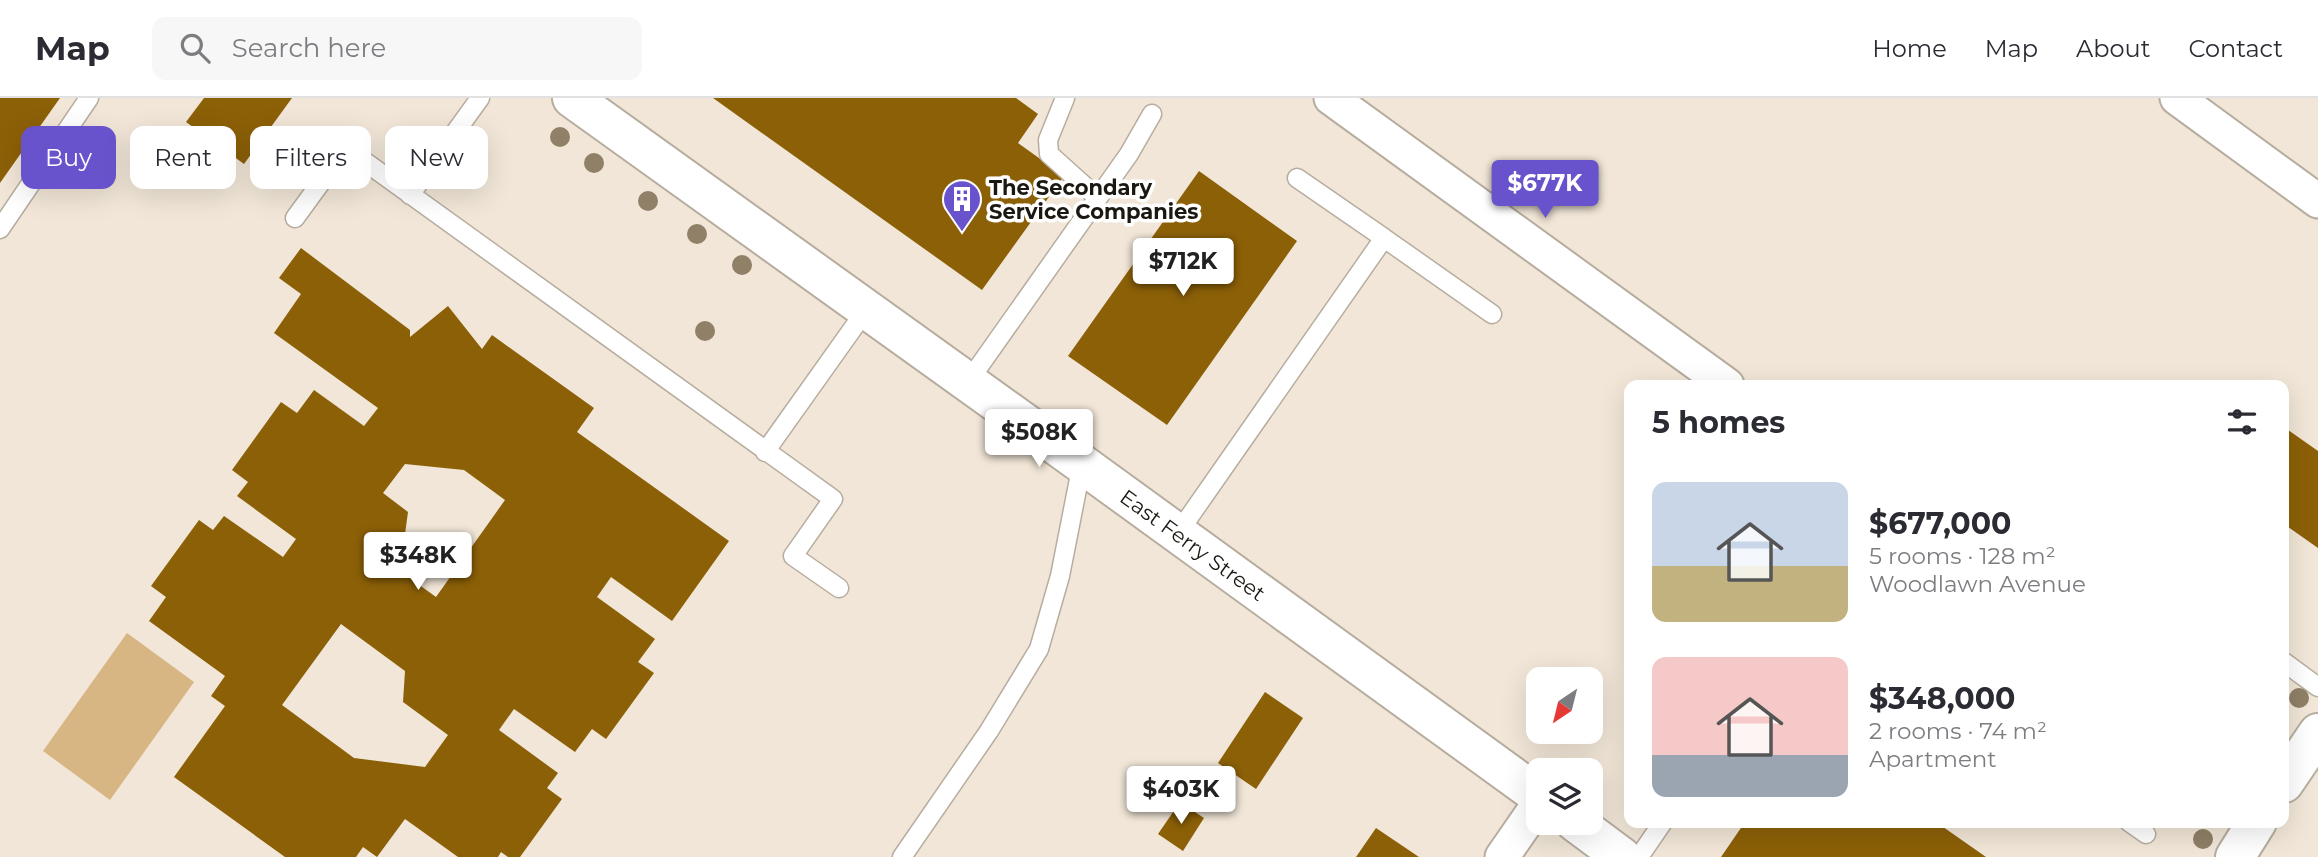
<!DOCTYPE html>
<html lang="en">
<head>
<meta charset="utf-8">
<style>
	body { margin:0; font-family:Montserrat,sans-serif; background:#f7f7f7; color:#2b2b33; height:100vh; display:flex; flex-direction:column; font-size:26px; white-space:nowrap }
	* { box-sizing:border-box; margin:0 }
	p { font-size:23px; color:#7c7c81 }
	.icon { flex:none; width:38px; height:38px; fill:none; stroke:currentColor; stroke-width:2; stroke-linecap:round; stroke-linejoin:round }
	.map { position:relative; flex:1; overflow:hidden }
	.panel { position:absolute; left:1624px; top:282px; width:665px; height:448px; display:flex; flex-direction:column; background:#fff; border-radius:14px; box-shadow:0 7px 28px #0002 }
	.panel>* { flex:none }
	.guide { position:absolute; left:21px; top:28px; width:665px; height:63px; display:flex; gap:14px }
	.needle { width:46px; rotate:215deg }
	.controls { position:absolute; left:1526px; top:569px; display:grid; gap:14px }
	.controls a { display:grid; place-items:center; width:77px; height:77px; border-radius:14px; background:#fff; box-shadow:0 7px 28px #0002; font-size:35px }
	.price { position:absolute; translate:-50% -60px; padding:0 16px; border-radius:7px; background:#fff; color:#222; font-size:23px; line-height:46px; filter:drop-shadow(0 2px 4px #0008) }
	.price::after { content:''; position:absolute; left:50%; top:42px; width:21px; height:16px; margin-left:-10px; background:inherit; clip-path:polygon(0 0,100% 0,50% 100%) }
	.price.selected { background:#6953cc; color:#fff }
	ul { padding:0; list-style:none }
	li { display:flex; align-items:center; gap:21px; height:175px; padding:0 28px }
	li span { display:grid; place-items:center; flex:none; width:196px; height:140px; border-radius:14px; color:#555 }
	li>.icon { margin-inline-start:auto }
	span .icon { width:84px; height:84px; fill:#fffc; stroke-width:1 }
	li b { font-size:30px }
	h2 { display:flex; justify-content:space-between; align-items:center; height:84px; padding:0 28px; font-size:30px }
	.tag { padding:0 24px; border-radius:14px; background:#fff; box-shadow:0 7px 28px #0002; font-size:24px; line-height:63px }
	.tag.selected { background:#6953cc; color:#fff }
	header { display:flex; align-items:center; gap:42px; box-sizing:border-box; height:98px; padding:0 35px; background:#fff; border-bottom:2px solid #e1e1e2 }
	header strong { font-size:33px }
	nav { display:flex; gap:38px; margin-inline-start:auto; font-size:24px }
	.search { width:490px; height:63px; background:#f7f7f7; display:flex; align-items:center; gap:18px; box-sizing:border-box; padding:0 24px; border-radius:14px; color:#7c7c81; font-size:26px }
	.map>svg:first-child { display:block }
</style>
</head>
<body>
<header>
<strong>Map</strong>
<div class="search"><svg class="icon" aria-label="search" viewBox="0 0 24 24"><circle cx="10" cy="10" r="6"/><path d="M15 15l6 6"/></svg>Search here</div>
<nav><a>Home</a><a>Map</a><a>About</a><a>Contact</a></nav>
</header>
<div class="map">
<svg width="2318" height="759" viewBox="0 0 2318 759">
	<rect width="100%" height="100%" fill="#f1e6d7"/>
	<path fill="#d8b684" d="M127,535l67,49 -84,118 -67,-49z"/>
	<path fill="#8c6007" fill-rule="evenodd" d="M0,0h60l-60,85z
		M204,0h88l-48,66 -58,-42z
		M713,0h303l22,16 -20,29 46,33 -82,114z
		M1199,73l98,70 -130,184 -99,-69z
		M301,150l109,82v7l38,-31 34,43 10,-14 102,73 -17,24 152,109 -57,80 -61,-44 -14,20 58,42 -17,23 16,11 -48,66 -14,-10 -17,23 -61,-43 -15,21 59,43 -11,15 15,11 -42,58h-12l-7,-5 -3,5h-40l-53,-38 -28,38 -14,-10 -7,10h-71l-111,-80 51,-71 -14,-10 14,-20 -76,-55 17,-24 -15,-11 48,-66 14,10 11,-14 59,41 13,-18 -59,-43 11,-14 -16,-12 49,-68 16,11 17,-23 50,36 14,-18 -104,-75 27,-39 -22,-16zM405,366l59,6 41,30 -69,97 -36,-26 8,-59 -25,-19zM341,526l64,47 -2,31 45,33 -23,32 -71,-9 -72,-53z
		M2284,329l34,24v97l-34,-24z
		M1265,594l38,26 -47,71 -38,-26z
		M1180,704l24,16 -21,33 -25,-17z
		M1745,724h191l50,35h-265z
		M1376,730l43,29h-63z"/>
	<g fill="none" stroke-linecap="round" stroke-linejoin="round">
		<defs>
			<path id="service" d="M1065,0l-17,42 1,14 49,44
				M1297,80l87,60
				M410,97l70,-97
				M295,120l51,-70 487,351 -40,57 46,32
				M0,131l89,-131
				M968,284l161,-228 23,-40
				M765,354l101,-142
				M1178,435l206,-295 108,76
				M2284,564l34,25
				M2129,724l17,12
				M902,759l87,-126 50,-82 21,-73 22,-112
				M1639,759l24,-35"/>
			<path id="minor" d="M1331,0l396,287
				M2177,0l141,103
				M1502,759l36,-52"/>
			<g id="tertiary">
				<path id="s1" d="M572,0l510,366 456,331"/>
				<path d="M2284,685l34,-50"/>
				<path d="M1575,724l47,35"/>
				<path d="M2235,759l22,-35"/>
			</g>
		</defs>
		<use href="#service" stroke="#b7ad9f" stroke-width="21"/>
		<use href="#minor" stroke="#b7ad9f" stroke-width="37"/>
		<use href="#tertiary" stroke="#b7ad9f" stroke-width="42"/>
		<use href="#service" stroke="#fff" stroke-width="18"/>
		<use href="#minor" stroke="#fff" stroke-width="33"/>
		<use href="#tertiary" stroke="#fff" stroke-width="38"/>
	</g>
	<g fill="#8f8067">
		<circle cx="560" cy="39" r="10"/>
		<circle cx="594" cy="65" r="10"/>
		<circle cx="648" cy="103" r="10"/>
		<circle cx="697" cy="136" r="10"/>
		<circle cx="742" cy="167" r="10"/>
		<circle cx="705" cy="233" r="10"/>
		<circle cx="2299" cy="600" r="10"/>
		<circle cx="2203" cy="741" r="10"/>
	</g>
	<defs>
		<symbol id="building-pin" viewBox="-11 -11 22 30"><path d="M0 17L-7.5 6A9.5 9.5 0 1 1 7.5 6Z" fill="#6953cc" stroke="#fff"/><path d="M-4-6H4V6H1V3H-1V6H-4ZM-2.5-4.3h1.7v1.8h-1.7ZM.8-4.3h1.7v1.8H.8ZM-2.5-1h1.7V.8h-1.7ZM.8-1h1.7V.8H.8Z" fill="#fff"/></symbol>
	</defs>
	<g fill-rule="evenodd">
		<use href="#building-pin" x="940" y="79" width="44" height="60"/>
	</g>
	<g text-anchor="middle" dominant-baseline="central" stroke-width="7" stroke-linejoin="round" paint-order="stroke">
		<g font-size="21" font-weight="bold" fill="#1b1812" stroke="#fff" text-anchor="start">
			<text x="989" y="89">The Secondary<tspan x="989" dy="24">Service Companies</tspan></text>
		</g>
		<g font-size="21" fill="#1b1812" stroke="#fff">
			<text stroke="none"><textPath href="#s1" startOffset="765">East Ferry Street</textPath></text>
		</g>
	</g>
</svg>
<div class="controls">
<a><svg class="needle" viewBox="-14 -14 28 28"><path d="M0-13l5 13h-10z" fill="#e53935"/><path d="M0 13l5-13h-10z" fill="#7c7c81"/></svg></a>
<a><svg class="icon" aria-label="layers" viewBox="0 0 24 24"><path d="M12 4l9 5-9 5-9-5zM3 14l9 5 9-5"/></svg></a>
</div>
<b class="price selected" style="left:1545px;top:122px">$677K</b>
<b class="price" style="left:1183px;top:200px">$712K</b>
<b class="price" style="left:1039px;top:371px">$508K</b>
<b class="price" style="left:418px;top:494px">$348K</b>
<b class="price" style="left:1181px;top:728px">$403K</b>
<div class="guide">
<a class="tag selected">Buy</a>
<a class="tag">Rent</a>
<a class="tag">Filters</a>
<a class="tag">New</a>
</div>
<section class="panel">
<h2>5 homes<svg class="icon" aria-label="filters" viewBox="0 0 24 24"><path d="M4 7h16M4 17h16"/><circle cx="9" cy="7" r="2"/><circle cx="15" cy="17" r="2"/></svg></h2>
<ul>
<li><span style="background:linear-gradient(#c9d6e8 60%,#c2b280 0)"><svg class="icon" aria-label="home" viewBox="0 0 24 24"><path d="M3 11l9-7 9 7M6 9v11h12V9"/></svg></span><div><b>$677,000</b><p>5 rooms · 128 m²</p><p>Woodlawn Avenue</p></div></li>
<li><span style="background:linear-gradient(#f6c9c9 70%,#9aa5b1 0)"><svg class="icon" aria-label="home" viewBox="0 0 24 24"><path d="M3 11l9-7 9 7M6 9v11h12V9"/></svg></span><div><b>$348,000</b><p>2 rooms · 74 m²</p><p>Apartment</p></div></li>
</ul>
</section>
</div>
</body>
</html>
